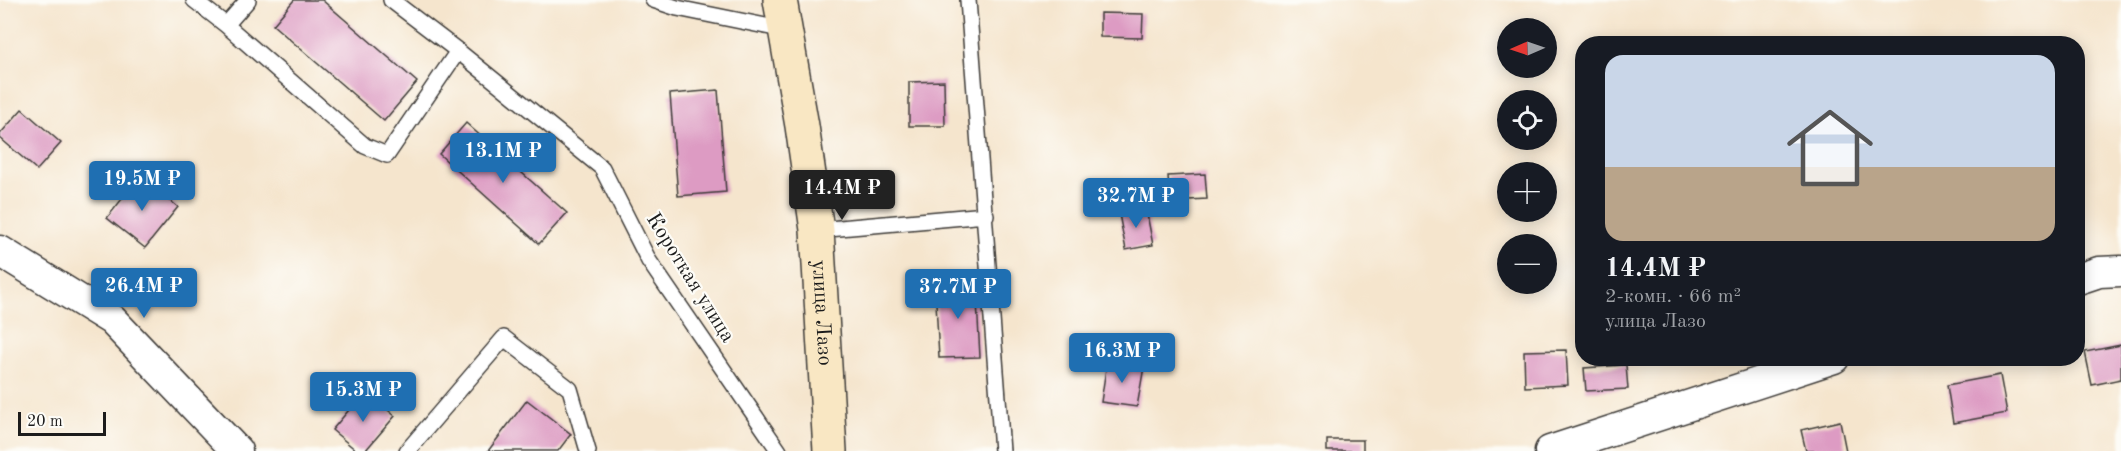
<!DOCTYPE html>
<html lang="ru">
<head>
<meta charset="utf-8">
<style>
	body { margin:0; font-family:"Old Standard TT",serif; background:#20242c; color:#f1f3f6; height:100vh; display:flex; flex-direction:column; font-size:22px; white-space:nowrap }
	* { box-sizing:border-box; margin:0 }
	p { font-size:20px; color:#9ea1a6 }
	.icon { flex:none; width:33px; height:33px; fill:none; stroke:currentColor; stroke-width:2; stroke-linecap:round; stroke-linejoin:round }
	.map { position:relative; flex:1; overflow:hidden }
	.sheet { position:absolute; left:1575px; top:36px; width:510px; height:330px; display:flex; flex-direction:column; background:#171b24; border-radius:24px; box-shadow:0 3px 15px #0003 }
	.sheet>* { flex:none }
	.needle { width:39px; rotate:268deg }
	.tools { position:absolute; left:1497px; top:18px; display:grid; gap:12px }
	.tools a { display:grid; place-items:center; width:60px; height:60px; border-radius:50%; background:#171b24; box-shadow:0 3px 15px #0003; font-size:30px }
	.scale { position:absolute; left:18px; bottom:15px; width:88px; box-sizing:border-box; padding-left:6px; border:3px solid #1c1c1c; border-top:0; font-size:16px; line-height:21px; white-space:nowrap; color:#1c1c1c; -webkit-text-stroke:4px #fdfcf7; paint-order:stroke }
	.price { position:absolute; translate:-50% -51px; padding:0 14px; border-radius:6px; background:#1f6fb2; color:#fff; font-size:20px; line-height:39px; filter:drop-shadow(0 2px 3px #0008) }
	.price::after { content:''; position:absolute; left:50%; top:36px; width:18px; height:14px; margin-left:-9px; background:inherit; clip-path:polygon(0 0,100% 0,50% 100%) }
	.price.active { background:#222; color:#fff }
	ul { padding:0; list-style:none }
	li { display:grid; align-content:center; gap:12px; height:318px; padding:0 30px }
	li+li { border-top:2px solid #363941 }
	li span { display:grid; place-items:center; height:186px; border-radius:18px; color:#555 }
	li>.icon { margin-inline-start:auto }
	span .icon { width:108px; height:108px; fill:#fffc; stroke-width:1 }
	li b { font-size:26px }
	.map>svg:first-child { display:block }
</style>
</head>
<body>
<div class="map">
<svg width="2121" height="451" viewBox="0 0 2121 451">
	<rect width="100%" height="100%" fill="#fdfcf7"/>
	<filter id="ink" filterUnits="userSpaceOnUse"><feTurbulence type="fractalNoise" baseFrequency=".0167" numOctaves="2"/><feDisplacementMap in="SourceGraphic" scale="12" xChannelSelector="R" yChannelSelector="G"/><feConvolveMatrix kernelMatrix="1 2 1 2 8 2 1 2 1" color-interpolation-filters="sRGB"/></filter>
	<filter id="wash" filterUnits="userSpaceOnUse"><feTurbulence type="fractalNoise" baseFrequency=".008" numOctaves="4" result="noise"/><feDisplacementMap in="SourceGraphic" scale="24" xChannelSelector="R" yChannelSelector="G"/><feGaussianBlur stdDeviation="1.35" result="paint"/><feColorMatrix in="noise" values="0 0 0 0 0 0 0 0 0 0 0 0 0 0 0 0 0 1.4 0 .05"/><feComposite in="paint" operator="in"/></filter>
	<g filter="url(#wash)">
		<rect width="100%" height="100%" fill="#f5e5cd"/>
		<g id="blocks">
			<path fill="#dd9bc3" d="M294,0h28l95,82 -33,39 -111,-96z
				M1100,13l43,1 -1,24 -42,-1z
				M944,81l1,45h-36v-44z
				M718,90l8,102 -48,4 -8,-102z
				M22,109l39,34 -24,27 -37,-32v-4z
				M466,123l101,90 -28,31 -100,-90z
				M1205,174l2,25 -37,2 -2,-25z
				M140,176l38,31 -33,41 -38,-30z
				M1146,209l7,36 -27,5 -7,-36z
				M976,282l4,75 -41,1 -4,-74z
				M2121,345v34l-29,6 -7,-33z
				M1566,350l2,35 -43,2 -1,-36z
				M1107,362l37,5 -7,40 -36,-5z
				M1626,365l2,24 -42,2 -2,-23z
				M2000,375l7,38 -54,10 -6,-38z
				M365,391l30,25 -30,35h-8l-25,-21z
				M527,400l44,34 -13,17h-70z
				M1840,421l6,30h-40l-5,-21z
				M1327,440h36v11h-36z"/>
		</g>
	</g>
	<g filter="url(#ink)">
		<use href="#blocks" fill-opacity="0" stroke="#3d3a37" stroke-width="1.5"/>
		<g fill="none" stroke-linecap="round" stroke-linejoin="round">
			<defs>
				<path id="lane" d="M194,0l32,25 139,121 22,9 71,-104
					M391,0l67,51 144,117 47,93 130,190
					M653,0l24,8 108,22
					M968,0l34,451
					M226,25l22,-25
					M817,230l169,-15
					M407,451l97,-113 66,51 18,62"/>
				<path id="street" d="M0,251l112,69 125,131
					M2078,279l21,-7 22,-1
					M1550,451l284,-93"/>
				<g id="secondary">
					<path id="s1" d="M780,0l22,126 15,104 13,221"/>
				</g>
			</defs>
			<use href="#lane" stroke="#3d3a37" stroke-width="18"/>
			<use href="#street" stroke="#3d3a37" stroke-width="33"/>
			<use href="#secondary" stroke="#3d3a37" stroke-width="36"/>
			<use href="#lane" stroke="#fff" stroke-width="15"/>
			<use href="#street" stroke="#fff" stroke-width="30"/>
			<use href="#secondary" stroke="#f9e7c3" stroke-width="33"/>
		</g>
	</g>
	<g text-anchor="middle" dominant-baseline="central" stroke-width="4.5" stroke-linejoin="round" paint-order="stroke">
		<g font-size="21" fill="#1c1c1c" stroke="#fdfcf7">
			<text transform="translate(690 278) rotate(58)">Короткая улица</text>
			<text stroke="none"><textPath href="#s1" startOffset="316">улица Лазо</textPath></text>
		</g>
	</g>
</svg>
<div class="tools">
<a><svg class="needle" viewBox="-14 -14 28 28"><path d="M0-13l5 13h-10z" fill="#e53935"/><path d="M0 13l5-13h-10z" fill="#9ea1a6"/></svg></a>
<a><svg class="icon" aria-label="locate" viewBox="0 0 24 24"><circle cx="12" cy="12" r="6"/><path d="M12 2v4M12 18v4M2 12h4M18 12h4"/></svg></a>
<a>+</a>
<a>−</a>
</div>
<div class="scale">20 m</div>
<b class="price" style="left:503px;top:184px">13.1M ₽</b>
<b class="price" style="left:142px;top:212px">19.5M ₽</b>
<b class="price active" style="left:842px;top:221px">14.4M ₽</b>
<b class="price" style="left:1136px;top:229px">32.7M ₽</b>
<b class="price" style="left:144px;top:319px">26.4M ₽</b>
<b class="price" style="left:958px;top:320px">37.7M ₽</b>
<b class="price" style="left:1122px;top:384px">16.3M ₽</b>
<b class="price" style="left:363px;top:423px">15.3M ₽</b>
<section class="sheet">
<ul>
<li><span style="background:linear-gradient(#c9d6e8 60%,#b9a48a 0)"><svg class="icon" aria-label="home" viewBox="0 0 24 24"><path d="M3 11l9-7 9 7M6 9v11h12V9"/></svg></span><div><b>14.4M ₽</b><p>2-комн. · 66 m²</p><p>улица Лазо</p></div></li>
</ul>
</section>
</div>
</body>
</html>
